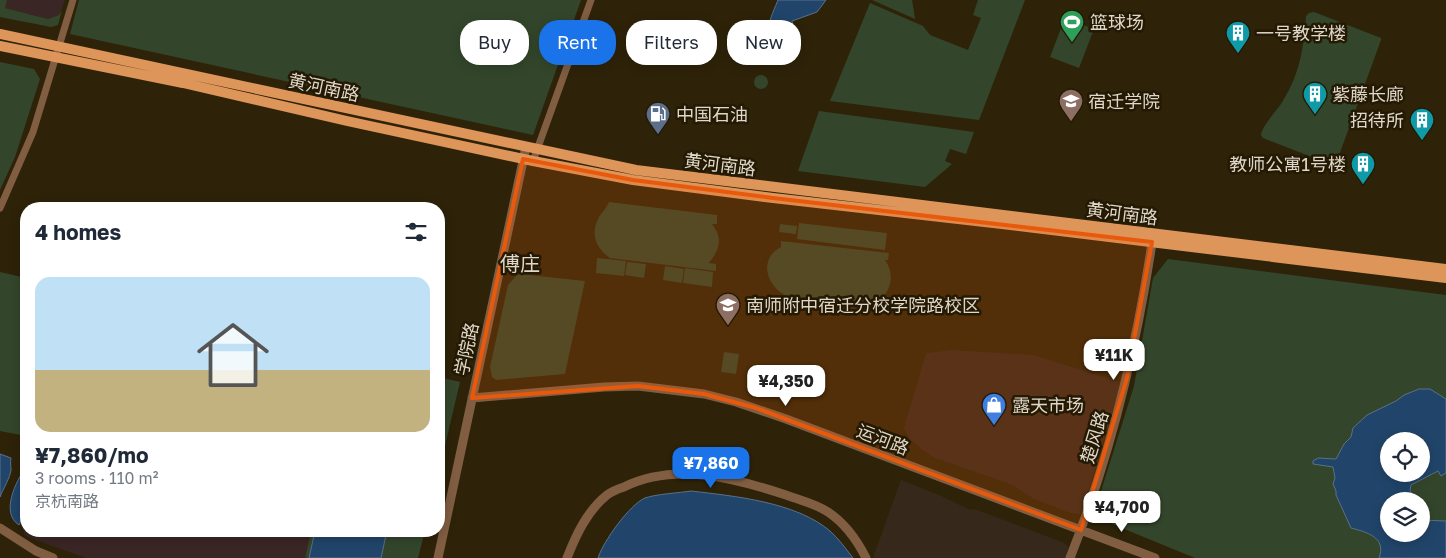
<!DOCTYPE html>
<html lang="en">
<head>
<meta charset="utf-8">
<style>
	body { margin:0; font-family:"Golos Text","Noto Sans SC",sans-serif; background:#f6f6f7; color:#1f2937; height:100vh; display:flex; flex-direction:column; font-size:19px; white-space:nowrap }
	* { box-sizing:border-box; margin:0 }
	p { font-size:16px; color:#747a83 }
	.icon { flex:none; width:28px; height:28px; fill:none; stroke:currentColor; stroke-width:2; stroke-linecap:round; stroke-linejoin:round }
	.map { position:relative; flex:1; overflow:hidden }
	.details { position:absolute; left:20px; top:202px; width:425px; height:335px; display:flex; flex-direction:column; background:#fff; border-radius:20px; box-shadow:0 2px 12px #0003 }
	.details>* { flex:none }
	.guide { position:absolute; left:460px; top:20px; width:475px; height:45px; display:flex; gap:10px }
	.tools { position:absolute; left:1380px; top:432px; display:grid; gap:10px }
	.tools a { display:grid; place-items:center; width:50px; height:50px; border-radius:50%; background:#fff; box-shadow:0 2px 12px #0003; font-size:25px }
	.price { position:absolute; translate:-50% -42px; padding:0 11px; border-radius:10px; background:#fff; color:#222; font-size:16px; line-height:32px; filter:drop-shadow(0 1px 2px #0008) }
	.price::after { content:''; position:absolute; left:50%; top:30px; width:15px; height:11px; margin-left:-8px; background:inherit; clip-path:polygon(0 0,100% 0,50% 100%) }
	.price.current { background:#1a73e8; color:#fff }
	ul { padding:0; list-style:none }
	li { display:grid; align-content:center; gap:10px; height:265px; padding:0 15px }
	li+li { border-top:1px solid #e0e1e3 }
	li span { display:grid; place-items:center; height:155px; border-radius:15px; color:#555 }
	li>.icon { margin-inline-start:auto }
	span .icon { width:90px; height:90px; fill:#fffc; stroke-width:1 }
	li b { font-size:21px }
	h2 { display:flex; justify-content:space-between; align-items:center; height:60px; padding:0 15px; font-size:21px }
	.tag { padding:0 18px; border-radius:20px; background:#fff; box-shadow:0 2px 12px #0003; font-size:18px; line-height:45px }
	.tag.current { background:#1a73e8; color:#fff }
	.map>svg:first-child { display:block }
</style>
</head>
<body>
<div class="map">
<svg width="1446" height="558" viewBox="0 0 1446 558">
	<rect width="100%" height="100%" fill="#2e2309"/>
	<path fill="#36291c" d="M952,350l81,5 87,27 -1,8 -37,122 -2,2 -10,-1 -36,-14 -21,-14 -78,-27 -14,-9 -12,-11 -5,-10 22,-75z
		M901,480l40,16 27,13 9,1 85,32 6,4 -2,12h-193z"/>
	<path fill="#3a2624" d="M7,0h58l-6,15 -11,4 -43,-11z
		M26,523v8h285l-6,27h-219l-61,-22 -2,-6z"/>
	<path fill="#33462b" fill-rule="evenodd" d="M0,0h7l-2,8 43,11 11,-4 3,-5 -4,15 -7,2 -51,-10z
		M79,0h502l-48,135 -463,-101z
		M872,0h40l3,19z
		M978,0h47l-46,120 -149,-19 40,-98 53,23 7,9 38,15 13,-32 -8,-3z
		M1314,12l67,26v2l-43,118 -8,6 -67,-26 -2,-3c1,-10 18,-26 23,-36 16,-26 20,-53 22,-83l3,-3z
		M1065,18l29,11 -15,39 -29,-11z
		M0,62l34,7 6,10 -25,78 -15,33z
		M754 82a7 7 0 1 1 14 0a7 7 0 1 1-14 0Z
		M819,111l155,21 -8,22 -16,-5 -5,12 7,3 -27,23 -127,-16z
		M609,202l108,13v9h-5c11,14 8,25 -3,39l7,1v7l-106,-13c-13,-9 -20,-23 -12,-39 3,-6 8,-10 11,-17z
		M799,223l88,10 -2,17 -88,-11z
		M780,224l17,2 -1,8 -17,-2z
		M781,241l108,12 -1,7h-3c13,18 3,40 -17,46l-79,-9c-22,-8 -32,-38 -8,-50z
		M597,258l29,3 -2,15 -28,-3z
		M1168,259l278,36v263h-251l-83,-34 -16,-17 38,-121 19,-108zM1389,441h32v33h-32zM1389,501h32v33h-32z
		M627,262l19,2 -2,14 -19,-3z
		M665,266l19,3 -2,14 -19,-3z
		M685,268l28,4 -1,15 -29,-4z
		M0,272l26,6v158l-26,-5z
		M520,274l65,7 -20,93 -69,6 -4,-3 -2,-10 18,-82 8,-9z
		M724,352l15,2 -3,20 -15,-2z
		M439,377l21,5 -21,89z
		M311,531h114l-7,27h-113z"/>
	<path fill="#21456a" stroke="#5a7186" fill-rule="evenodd" d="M778,0h48l-9,12 -25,9 2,11 -1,8 -11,9 -9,-5c-9,-16 -1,-29 5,-44z
		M1419,389h11l16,10v74l-5,3 -3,-5 -27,14 -1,5 5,11h-26v33h32v-21l1,7 24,1v37h-67c8,-21 -13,-26 -28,-30l-15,-33v-4l-3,-7 2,-6 -2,-11 -20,-3v-3l5,-3 18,1 8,-15 7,-7 2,-9 14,-13 29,-14 8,-6zM1389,441h32v33h-32z
		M0,454l11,4c-1,5 0,7 0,12 -1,8 -8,19 -11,27z
		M26,467v44l-7,14c-19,-12 -3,-44 7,-58z
		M691,491c43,5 105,11 139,40 9,8 16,18 23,27h-255c5,-16 31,-53 47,-60 11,-4 34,-5 46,-7z
		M315,531h62l9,4 -5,23h-72z"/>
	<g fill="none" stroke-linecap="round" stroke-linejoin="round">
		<path stroke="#815e42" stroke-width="7" d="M533,161l58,-161
			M0,208l33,-76 40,-132"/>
		<path stroke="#815e42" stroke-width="9" d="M472,398l132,-11 34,-1 66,8 32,8 50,17 369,139
			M0,528l36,23 17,7
			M438,558l88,-411
			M567,558c9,-23 20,-47 40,-63 5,-4 11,-6 17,-8 51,-25 111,-9 162,8 14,5 30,9 42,17 18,12 29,28 38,46
			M1070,558c41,-104 67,-212 83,-322"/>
		<path stroke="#de955a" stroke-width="10" d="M0,34l636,136 810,99
			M0,46l183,37 164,38 186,40 100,19 140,18 229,26 444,54"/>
	</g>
	<path fill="#e8590c" fill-opacity="0.2" stroke="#e8590c" stroke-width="4" stroke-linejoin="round" d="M523,159l110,21 140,18 379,44 -25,136 -46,152 -325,-122 -52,-14 -66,-8 -166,12z"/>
	<defs>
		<symbol id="stadium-pin" viewBox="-11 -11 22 30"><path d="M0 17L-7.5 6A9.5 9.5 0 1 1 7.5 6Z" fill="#2e9e5b" stroke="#241902"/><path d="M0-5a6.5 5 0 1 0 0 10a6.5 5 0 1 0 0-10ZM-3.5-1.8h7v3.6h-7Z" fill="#fff"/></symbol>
		<symbol id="building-pin" viewBox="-11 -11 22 30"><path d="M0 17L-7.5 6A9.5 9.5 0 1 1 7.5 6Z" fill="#0f9aa8" stroke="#241902"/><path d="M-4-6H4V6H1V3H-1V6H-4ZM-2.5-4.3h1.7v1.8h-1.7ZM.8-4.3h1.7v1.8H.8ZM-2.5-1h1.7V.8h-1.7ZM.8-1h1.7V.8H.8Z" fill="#fff"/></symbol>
		<symbol id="university-pin" viewBox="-11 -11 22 30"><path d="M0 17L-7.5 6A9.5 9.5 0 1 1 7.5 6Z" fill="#8d6e63" stroke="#241902"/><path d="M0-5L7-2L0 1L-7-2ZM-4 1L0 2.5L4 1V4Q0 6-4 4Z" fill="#fff"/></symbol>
		<symbol id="fuel-pin" viewBox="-11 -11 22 30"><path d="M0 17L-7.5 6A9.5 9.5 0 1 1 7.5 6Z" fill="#5c6f8a" stroke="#241902"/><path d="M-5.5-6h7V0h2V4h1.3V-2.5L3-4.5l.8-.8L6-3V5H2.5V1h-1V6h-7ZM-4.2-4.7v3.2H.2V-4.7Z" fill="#fff"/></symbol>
		<symbol id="school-pin" viewBox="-11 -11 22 30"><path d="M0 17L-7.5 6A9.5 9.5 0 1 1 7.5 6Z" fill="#8d6e63" stroke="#241902"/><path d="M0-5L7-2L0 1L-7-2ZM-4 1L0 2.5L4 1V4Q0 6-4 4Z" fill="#fff"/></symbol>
		<symbol id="shop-pin" viewBox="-11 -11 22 30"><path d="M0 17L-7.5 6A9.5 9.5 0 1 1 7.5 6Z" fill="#3f7fe0" stroke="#241902"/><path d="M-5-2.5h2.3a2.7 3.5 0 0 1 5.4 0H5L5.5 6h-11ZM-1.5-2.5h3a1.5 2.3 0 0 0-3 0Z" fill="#fff"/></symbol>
	</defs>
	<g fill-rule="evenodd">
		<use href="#stadium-pin" x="1058" y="8" width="28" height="38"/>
		<use href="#building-pin" x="1224" y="19" width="28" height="38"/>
		<use href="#building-pin" x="1301" y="80" width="28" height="38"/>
		<use href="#university-pin" x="1057" y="87" width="28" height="38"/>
		<use href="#fuel-pin" x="644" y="100" width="28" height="38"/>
		<use href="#building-pin" x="1408" y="106" width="28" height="38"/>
		<use href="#building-pin" x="1349" y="150" width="28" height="38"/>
		<use href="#school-pin" x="714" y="291" width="28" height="38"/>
		<use href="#shop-pin" x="980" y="391" width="28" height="38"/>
	</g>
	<g text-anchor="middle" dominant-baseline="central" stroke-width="5" stroke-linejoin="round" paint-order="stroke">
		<g font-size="18" fill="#dfd7c9" stroke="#241902" text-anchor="start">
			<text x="1090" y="22">篮球场</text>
			<text x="1256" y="33">一号教学楼</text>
			<text x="1332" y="94">紫藤长廊</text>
			<text x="1088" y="101">宿迁学院</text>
			<text x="676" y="114">中国石油</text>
			<text x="1404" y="120" text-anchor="end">招待所</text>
			<text x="1346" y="164" text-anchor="end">教师公寓1号楼</text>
			<text x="746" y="305">南师附中宿迁分校学院路校区</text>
			<text x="1012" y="405">露天市场</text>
		</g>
		<g font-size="18" fill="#dfd7c9" stroke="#241902">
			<text transform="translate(324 87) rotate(12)">黄河南路</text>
			<text transform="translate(720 164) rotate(7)">黄河南路</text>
			<text transform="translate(1122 213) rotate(7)">黄河南路</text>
			<text transform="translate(466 349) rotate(-78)">学院路</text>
			<text transform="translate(1094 437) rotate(-73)">楚风路</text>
			<text transform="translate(883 439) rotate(21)">运河路</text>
		</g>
		<g font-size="20" fill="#dfd7c9" stroke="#241902">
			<text x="520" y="263">傅庄</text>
		</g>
	</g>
</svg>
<div class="tools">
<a><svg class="icon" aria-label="locate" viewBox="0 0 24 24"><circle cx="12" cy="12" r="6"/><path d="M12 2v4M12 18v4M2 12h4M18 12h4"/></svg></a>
<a><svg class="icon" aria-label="layers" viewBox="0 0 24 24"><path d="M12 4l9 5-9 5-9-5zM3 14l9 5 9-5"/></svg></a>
</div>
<b class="price" style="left:1114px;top:381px">¥11K</b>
<b class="price" style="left:786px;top:407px">¥4,350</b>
<b class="price current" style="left:711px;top:489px">¥7,860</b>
<b class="price" style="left:1122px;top:533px">¥4,700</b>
<div class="guide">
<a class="tag">Buy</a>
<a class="tag current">Rent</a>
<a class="tag">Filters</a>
<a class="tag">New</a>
</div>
<section class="details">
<h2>4 homes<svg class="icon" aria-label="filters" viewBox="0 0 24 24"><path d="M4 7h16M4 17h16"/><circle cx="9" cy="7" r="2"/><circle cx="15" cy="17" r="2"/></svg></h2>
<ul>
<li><span style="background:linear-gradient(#bfe0f5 60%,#c2b280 0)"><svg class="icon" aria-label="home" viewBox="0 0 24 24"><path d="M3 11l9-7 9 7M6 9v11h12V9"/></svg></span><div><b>¥7,860/mo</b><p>3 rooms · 110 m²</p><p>京杭南路</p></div></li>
</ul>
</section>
</div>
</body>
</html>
